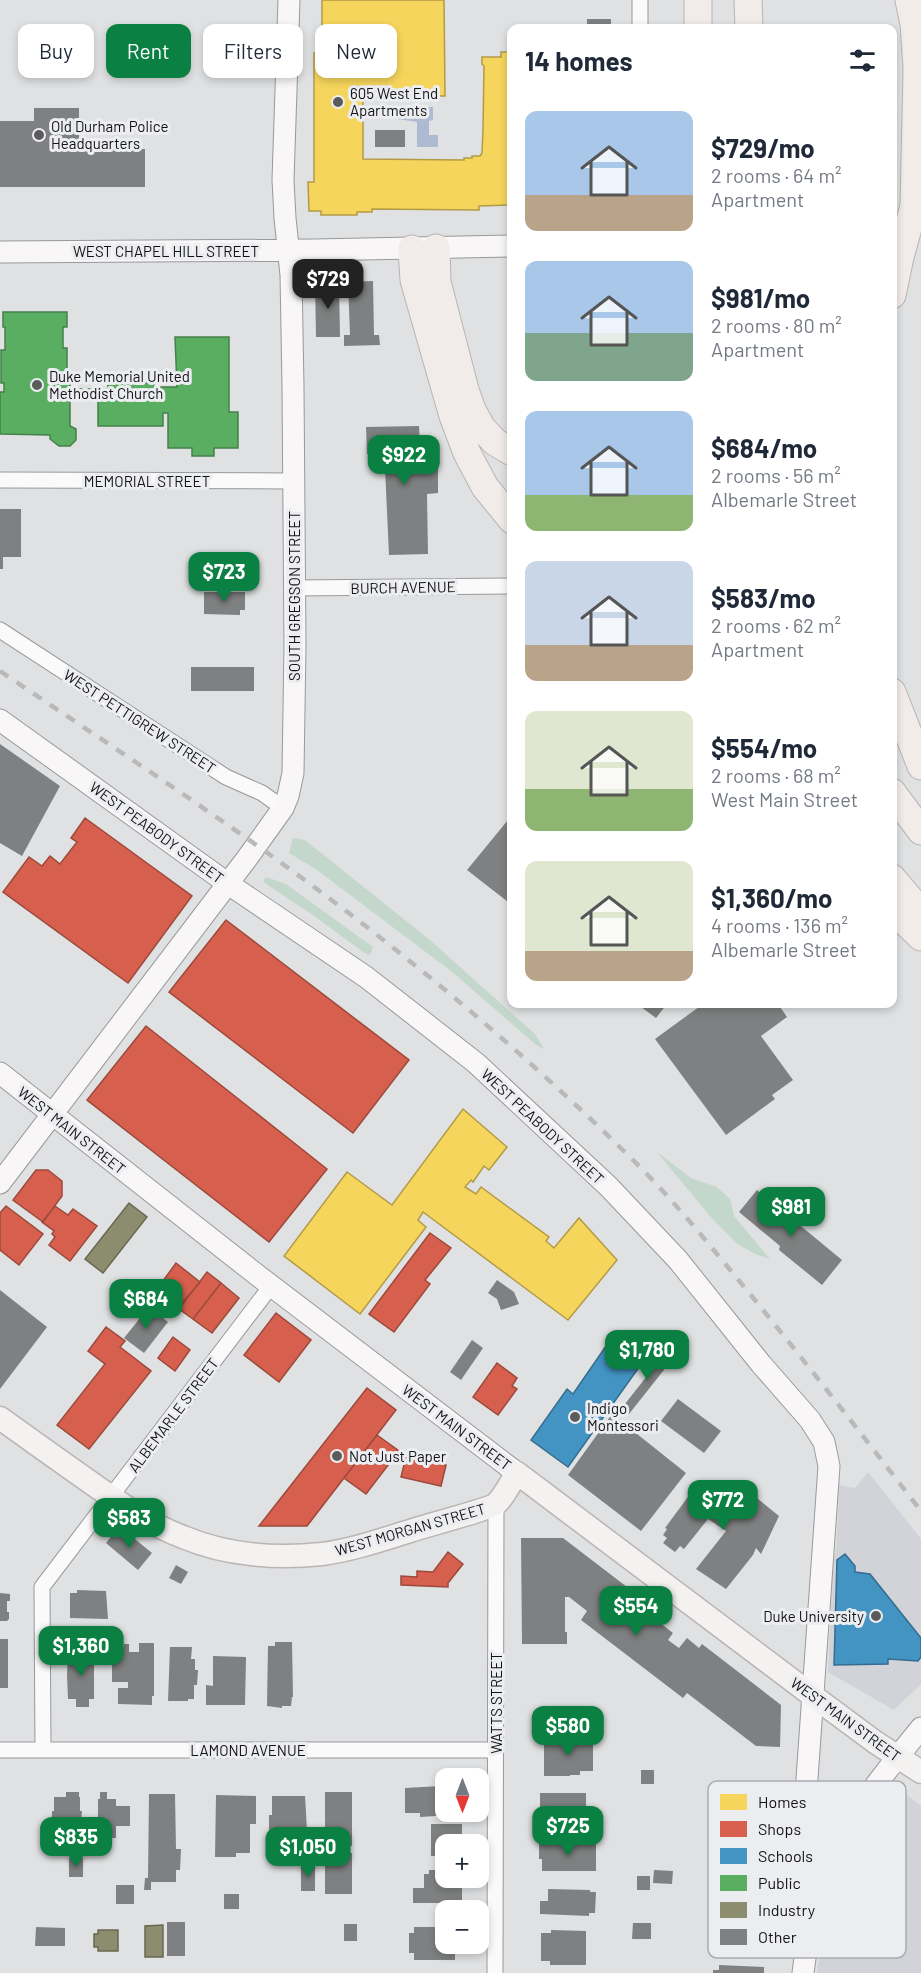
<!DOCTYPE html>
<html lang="en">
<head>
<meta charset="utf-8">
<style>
	body { margin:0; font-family:Barlow,sans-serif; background:#f2f2f3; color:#1f2937; height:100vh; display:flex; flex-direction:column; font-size:22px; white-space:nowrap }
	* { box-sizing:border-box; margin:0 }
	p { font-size:20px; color:#747a83 }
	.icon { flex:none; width:33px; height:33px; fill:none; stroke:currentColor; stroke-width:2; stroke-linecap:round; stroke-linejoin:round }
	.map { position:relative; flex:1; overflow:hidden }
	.panel { position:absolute; left:507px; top:24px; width:390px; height:984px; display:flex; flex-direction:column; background:#fff; border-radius:12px; box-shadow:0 3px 9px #0003 }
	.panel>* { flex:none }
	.banner { position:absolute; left:18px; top:24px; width:399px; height:54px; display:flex; gap:12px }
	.needle { width:39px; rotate:180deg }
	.controls { position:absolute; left:435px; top:1768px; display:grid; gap:12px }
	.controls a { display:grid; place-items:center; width:54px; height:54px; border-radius:12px; background:#fff; box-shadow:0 3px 9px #0003; font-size:30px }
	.price { position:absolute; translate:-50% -51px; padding:0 14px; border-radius:12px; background:#0b8043; color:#fff; font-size:20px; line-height:39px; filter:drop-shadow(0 2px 3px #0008) }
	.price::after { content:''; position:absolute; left:50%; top:36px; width:18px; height:14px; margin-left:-9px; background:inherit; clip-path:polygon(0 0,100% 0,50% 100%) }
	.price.on { background:#222; color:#fff }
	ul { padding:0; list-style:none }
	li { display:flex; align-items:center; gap:18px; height:150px; padding:0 18px }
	li span { display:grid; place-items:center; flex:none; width:168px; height:120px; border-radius:12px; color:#555 }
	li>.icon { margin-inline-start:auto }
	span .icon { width:72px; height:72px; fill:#fffc; stroke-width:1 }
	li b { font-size:26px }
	h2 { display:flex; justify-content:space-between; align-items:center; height:72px; padding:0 18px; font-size:26px }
	.chip { padding:0 21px; border-radius:12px; background:#fff; box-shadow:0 3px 9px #0003; font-size:21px; line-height:54px }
	.chip.on { background:#0b8043; color:#fff }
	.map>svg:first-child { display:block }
</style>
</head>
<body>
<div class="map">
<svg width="921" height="1973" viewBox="0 0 921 1973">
	<rect width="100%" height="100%" fill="#e0e1e2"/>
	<path fill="#d2d3d9" d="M868,1472l53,67v145l-27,26 -66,-38 5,-112 3,-8 3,-67 16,3z
		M893,1795h14l14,11v167h-104l3,-22 29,-96 21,-41z"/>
	<path fill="#c4d7cd" d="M293,838l12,2 126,101 104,93 9,15 -9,-5 -84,-73 -134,-101 -28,-17z
		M266,877l20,7 87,63 -3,8 -7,-3 -53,-39 -41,-27 -6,-5z
		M657,1152l34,26 26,9 13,12 4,17 36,43 -15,-5 -19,-11 -26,-27z"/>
	<path fill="#aebad1" d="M386,107h47v13l-4,1v14h9v12h-21v-25l-31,-5z"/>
	<path fill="#f6d55c" stroke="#b29b46" stroke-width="1.5" d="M322,0h122l1,96h-20v-4h-62v67l101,1v-2h8v-2h8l2,-3 1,-24 1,-63 -2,-2v-7h19v-5h8l1,-3h2v156l-33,1v4l-107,-1v3h-15v3h-36v-4h-12l-1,-29h6v-129h8z
		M463,1109l44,38 -18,23 -5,-4 -11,16 -2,-2 -6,7 11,7 5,-7 68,50 -3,4 8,7 25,-30 38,42 -49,60 -145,-108 -5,8 8,7 -66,87 -76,-58 63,-84 45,33z"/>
	<path fill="#d6604d" stroke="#9c493c" stroke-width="1.5" d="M85,818l107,78 -64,87 -125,-91 26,-35 13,9 8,-10 10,8 17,-22 -6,-4z
		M226,920l183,140 -56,73 -184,-141z
		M146,1026l181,143 -58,73 -182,-142z
		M36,1170h12l14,11v15l-19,26 -30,-22z
		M6,1206l37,28 -24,31 -19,-15v-37z
		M55,1206l13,9 5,-6 24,17 -27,35 -21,-16 6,-8 -3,-3 2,-3 -12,-9z
		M430,1233l21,15 -26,32 5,4 -36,48 -25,-18z
		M176,1263l24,19 -23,27 -22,-17z
		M207,1272l14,11 -28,36 -14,-10z
		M221,1283l18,15 -27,35 -19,-14z
		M276,1313l35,27 -32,42 -35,-27z
		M106,1327l19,14 -5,6 31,24 -62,78 -32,-24 48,-61 -17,-13z
		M173,1337l17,13 -15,21 -17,-13z
		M497,1363l20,15 -5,8 5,3 -19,26 -25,-18z
		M367,1388l29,22 -52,68 -37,48h-48z
		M377,1435l22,16 -33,43 -22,-16z
		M406,1457l40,8 -5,21 -40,-9z
		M448,1552l15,12 -15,19v4l-47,-2v-9l16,1v-6l16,1z"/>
	<path fill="#4393c3" stroke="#356d8e" stroke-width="1.5" d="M615,1333l32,23 -79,111 -37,-27 36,-51 6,5z
		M845,1554l10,12v6l15,2 51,64v19l-3,4 -30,-2v5l-54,1 3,-105z"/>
	<path fill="#5aae61" stroke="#45804a" stroke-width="1.5" d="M3,312h64v15h-4v21h4v34h3v7h38v-6h46v4h23l-2,-50h54v75h9v36h-24v8h-22v-8h-24v-35h-5v13h-65v-28l-28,1v27l6,3v11l-6,6h-11l-9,-7v-4l-50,-1v-42h4v-9h-3v-33h4v-23h-2z"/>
	<path fill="#8c8c6e" stroke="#686853" stroke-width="1.5" d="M129,1203l18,14 -44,56 -18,-14z
		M163,1925v32h-18v-31z
		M98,1930h20v21h-20v-4h-4v-13h4z"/>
	<path fill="#7f8081" d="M587,19h24v9h-24z
		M34,108h45v41h66v38h-145v-66h34z
		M375,130h30v17h-30z
		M373,281l1,54h5l1,10 -36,1v-11h6l-2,-53z
		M339,282l1,55h-24l-1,-54z
		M419,426l2,42 17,-1v26l-11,1 1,60 -39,1 -4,-87h3v-2l-8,1v4h-6v-17h-7l-1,-27z
		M0,509h21v48h-18v12h-3z
		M204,592h41v18h-5v5l-36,-1z
		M191,667h63v24h-63z
		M0,744l60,42 -38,70 -22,-13z
		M512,815v90l-45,-35z
		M637,1004h30l-11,14z
		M703,1004h75l9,13 -26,19 32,44 -21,15 3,4 -49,36 -71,-96z
		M757,1190l85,70 -20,25 -43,-35 1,-4 -41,-34z
		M497,1280l17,12 5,12 -18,6 -4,-11 -9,-6z
		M0,1290l47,37 -47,62z
		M149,1307l19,15 -24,31 -20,-15z
		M472,1340l11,8 -22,32 -11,-8z
		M658,1351l13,10 -42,53 -8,-5 33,-42 -5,-4z
		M678,1399l43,32 -17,22 -43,-32z
		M612,1414l74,59 -45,58 -73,-56z
		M699,1482l23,17 -2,5 12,8 15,-22 32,26 -18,38 -5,-6 -3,7 -27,34 -30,-20 30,-38 -18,-12 -24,30 -4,-3 -5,6 -12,-9 4,-5 -4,-3 4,-6 -2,-1z
		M117,1529l6,5 2,-3 27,22 -14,17 -32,-27z
		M521,1538h42l64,49 -2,3 13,9 -15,19 11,9 12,-15 27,21 -5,7 11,8 8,-10 12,10 3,-4 79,61 -1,42 -24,-1 -69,-53 -4,5 -102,-78 6,-9 -18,-14h-4v35h2v12h-45z
		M176,1565l12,7 -7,12 -12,-6z
		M77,1590l29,1 2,28 -38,-1v-25h7z
		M0,1593l10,1v7h-3v11h2v7l-2,2h-7z
		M0,1639h8v49h-8z
		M275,1642h17l1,55h-1l-1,9h-9v2l-15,-2 1,-60h7z
		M139,1643h15v53h-2v9l-34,-1v-16h10v-6h-16v-35h12v-3h5v8h10z
		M170,1647h22l-1,12h4v11h3l-1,15h-3v14h-6v2h-20z
		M68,1651h26v48h-5v8h-13v-8h-8l-1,-24z
		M213,1656l33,1 -1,48h-39v-20l7,1z
		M551,1740h42v31h-13v4h-10v1h-26v-34h7z
		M641,1770h13v14h-13z
		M441,1779h5v33h20v2l-46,3v-4h-15v-25l36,-2z
		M66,1792h13v5h1v14h2l-2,23h-26v-10h-2v-13h2v-14h12z
		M100,1792h7v7h9v7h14v20h-14v12h-18v-39h2z
		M325,1792h27v54h-27z
		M540,1793h46v32h-46z
		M149,1794h26l1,55h5l-1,21h-4v12h-25v8h-7l1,-12h3z
		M216,1795l40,1v28h-6v29h-14v4h-21z
		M272,1796h33l2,34h-2v18h-17v11h-16v-29h-3v-15h3z
		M431,1824h31v21h-16v11h-15z
		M539,1842l57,1v28h-54v-12h-3z
		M325,1852l27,1v41h-27z
		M69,1858h14v19h-14z
		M301,1864h14v27h-14z
		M429,1870h17v8h16v25h-49v-15h11v-14h5z
		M654,1870l19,1 -1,13 -19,-1z
		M637,1876h13v14h-13z
		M116,1885h18v19h-18z
		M548,1889l42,1v2h6l-1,21h-6v3l-49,-2v-13h8z
		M224,1894h15v15h-15z
		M167,1922h18v34h-18z
		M633,1923h18v16h-19z
		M344,1924h13v17h-13z
		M36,1927l29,1v18h-30z
		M414,1927h32v17h9v16h-41v-7h-5v-20h5z
		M551,1930l35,1v34h-36v-4h-9v-28h10z
		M719,1965l45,2v6h-51v-3h6z"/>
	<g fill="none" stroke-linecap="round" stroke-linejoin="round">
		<defs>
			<path id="street" d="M640,28v-28
				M0,480l293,1
				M295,588l217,-2
				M0,630l226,147 36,16 21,15
				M0,1750h496
				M43,1750l-1,-163 229,-301
				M495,1973l1,-468"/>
			<path id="secondary" d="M0,252l314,-2 198,-4
				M0,720l227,163 139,94 110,86 132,123 70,74 83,104 49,56 14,22 5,24 -23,327 -1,64 8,54
				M0,1073l261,205 256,195
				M0,1183l248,-326 35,-49 5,-12 5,-23 2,-127 -2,-259 -2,-112 -6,-57 -2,-38 6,-180
				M803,1973c6,-52 19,-103 46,-149 21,-34 47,-65 72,-96"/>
			<path id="primary" d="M0,1418c32,23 64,46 97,69 27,19 54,38 86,50 43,18 93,22 139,17 30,-4 59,-14 88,-23 14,-5 81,-22 87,-28 8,-8 14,-21 20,-30l296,223 62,46 46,30"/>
			<path id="highway" d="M698,0v28
				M748,0l1,28
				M436,248l1,34 28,108 7,20 10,18 13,14 17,10
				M412,249l2,31 39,136 14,37 18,34 27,33
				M892,295l8,-38 14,-51 3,-138 -3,-44 -5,-24
				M892,692l29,74
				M892,792l29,39
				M892,878l29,34
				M892,909l29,28"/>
		</defs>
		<use href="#street" stroke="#98999a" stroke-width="17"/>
		<use href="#secondary" stroke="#98999a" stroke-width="23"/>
		<use href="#primary" stroke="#bab4b3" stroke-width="25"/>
		<use href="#highway" stroke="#bab4b3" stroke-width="29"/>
		<use href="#street" stroke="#fafafb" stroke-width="15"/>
		<use href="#secondary" stroke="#f8f6f6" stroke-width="21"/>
		<use href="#primary" stroke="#f4f1f1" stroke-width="22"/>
		<use href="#highway" stroke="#f1ebea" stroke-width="27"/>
		<path stroke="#b9b9ba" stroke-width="4.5" stroke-dasharray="10 10" stroke-linecap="butt" d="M0,671c96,65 193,128 287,196 121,88 235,184 342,289 42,41 79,87 116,132 60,73 118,148 176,223"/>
	</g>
	<g fill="#5b5b5c" stroke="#ecedf0" stroke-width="2">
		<circle cx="338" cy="102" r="6"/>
		<circle cx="39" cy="135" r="6"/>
		<circle cx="37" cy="385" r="6"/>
		<circle cx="575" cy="1417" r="6"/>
		<circle cx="337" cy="1456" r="6"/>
		<circle cx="876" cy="1616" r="6"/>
	</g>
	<g text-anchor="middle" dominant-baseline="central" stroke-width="6" stroke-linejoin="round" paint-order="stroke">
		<g font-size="15" fill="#131314" stroke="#ecedf0" text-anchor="start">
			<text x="350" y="93">605 West End<tspan x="350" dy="17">Apartments</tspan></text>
			<text x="51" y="126">Old Durham Police<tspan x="51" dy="17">Headquarters</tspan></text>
			<text x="49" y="376">Duke Memorial United<tspan x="49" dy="17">Methodist Church</tspan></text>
			<text x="587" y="1408">Indigo<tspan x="587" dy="17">Montessori</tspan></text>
			<text x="349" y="1456">Not Just Paper</text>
			<text x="864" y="1616" text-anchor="end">Duke University</text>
		</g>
		<g font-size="15" fill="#131314" stroke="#ecedf0">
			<text x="166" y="251">WEST CHAPEL HILL STREET</text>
			<text x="147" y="481">MEMORIAL STREET</text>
			<text transform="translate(403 587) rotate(-1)">BURCH AVENUE</text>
			<text transform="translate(294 596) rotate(-90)">SOUTH GREGSON STREET</text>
			<text transform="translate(140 721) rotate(33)">WEST PETTIGREW STREET</text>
			<text transform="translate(157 832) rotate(36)">WEST PEABODY STREET</text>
			<text transform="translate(543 1126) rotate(43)">WEST PEABODY STREET</text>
			<text transform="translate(72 1130) rotate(38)">WEST MAIN STREET</text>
			<text transform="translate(173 1415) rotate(-53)">ALBEMARLE STREET</text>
			<text transform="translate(457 1427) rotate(37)">WEST MAIN STREET</text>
			<text transform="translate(410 1529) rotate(-16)">WEST MORGAN STREET</text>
			<text transform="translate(496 1703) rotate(-90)">WATTS STREET</text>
			<text transform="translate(846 1719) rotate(36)">WEST MAIN STREET</text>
			<text x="248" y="1750">LAMOND AVENUE</text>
		</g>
	</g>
	<rect x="708" y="1781" width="198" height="177" rx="9" fill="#ecedf0" stroke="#abacae" stroke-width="1.5"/>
	<rect x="720" y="1794" width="27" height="16" fill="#f6d55c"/>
	<rect x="720" y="1821" width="27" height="16" fill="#d6604d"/>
	<rect x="720" y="1848" width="27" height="16" fill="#4393c3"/>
	<rect x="720" y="1875" width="27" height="16" fill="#5aae61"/>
	<rect x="720" y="1902" width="27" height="16" fill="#8c8c6e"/>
	<rect x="720" y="1929" width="27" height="16" fill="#7f8081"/>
	<g font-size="16" fill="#131314">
		<text x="758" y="1808">Homes</text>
		<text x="758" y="1835">Shops</text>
		<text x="758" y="1862">Schools</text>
		<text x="758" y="1889">Public</text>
		<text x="758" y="1916">Industry</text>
		<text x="758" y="1943">Other</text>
	</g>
</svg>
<div class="controls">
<a><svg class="needle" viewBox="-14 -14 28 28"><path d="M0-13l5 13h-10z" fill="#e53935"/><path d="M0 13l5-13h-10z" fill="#747a83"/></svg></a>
<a>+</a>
<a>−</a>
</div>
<b class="price on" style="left:328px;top:310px">$729</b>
<b class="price" style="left:404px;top:486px">$922</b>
<b class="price" style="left:224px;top:603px">$723</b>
<b class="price" style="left:791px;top:1238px">$981</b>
<b class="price" style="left:146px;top:1330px">$684</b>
<b class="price" style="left:647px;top:1381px">$1,780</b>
<b class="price" style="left:723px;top:1531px">$772</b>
<b class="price" style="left:129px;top:1549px">$583</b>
<b class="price" style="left:636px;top:1637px">$554</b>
<b class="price" style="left:81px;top:1677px">$1,360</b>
<b class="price" style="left:568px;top:1757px">$580</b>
<b class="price" style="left:568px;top:1857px">$725</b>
<b class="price" style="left:76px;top:1868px">$835</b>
<b class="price" style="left:308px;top:1878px">$1,050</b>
<div class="banner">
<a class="chip">Buy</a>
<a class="chip on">Rent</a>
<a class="chip">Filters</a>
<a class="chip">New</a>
</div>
<section class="panel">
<h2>14 homes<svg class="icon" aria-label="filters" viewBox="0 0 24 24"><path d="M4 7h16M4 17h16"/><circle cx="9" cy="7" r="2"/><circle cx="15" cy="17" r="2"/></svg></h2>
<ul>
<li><span style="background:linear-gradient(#a9c7e8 70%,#b9a48a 0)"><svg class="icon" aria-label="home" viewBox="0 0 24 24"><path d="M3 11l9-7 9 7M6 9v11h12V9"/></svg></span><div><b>$729/mo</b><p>2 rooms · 64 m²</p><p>Apartment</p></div></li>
<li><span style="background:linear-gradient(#a9c7e8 60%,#7fa58c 0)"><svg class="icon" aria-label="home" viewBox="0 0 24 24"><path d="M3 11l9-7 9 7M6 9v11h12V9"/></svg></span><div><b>$981/mo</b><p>2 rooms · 80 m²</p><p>Apartment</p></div></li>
<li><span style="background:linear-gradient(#a9c7e8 70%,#8fb573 0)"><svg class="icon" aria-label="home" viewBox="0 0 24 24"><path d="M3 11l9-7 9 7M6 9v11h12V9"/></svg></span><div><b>$684/mo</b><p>2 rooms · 56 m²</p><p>Albemarle Street</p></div></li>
<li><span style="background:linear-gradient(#c9d6e8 70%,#b9a48a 0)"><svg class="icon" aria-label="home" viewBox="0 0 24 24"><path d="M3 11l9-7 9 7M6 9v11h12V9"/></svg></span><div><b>$583/mo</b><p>2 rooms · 62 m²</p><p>Apartment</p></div></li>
<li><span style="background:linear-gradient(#dfe7d0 65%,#8fb573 0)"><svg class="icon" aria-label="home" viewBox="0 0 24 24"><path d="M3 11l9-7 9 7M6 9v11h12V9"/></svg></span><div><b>$554/mo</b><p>2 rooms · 68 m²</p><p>West Main Street</p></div></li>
<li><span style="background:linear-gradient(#dfe7d0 75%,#b9a48a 0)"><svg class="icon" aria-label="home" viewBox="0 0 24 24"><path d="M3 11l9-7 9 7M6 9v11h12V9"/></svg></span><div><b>$1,360/mo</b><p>4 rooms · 136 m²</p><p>Albemarle Street</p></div></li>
</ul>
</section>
</div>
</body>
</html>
